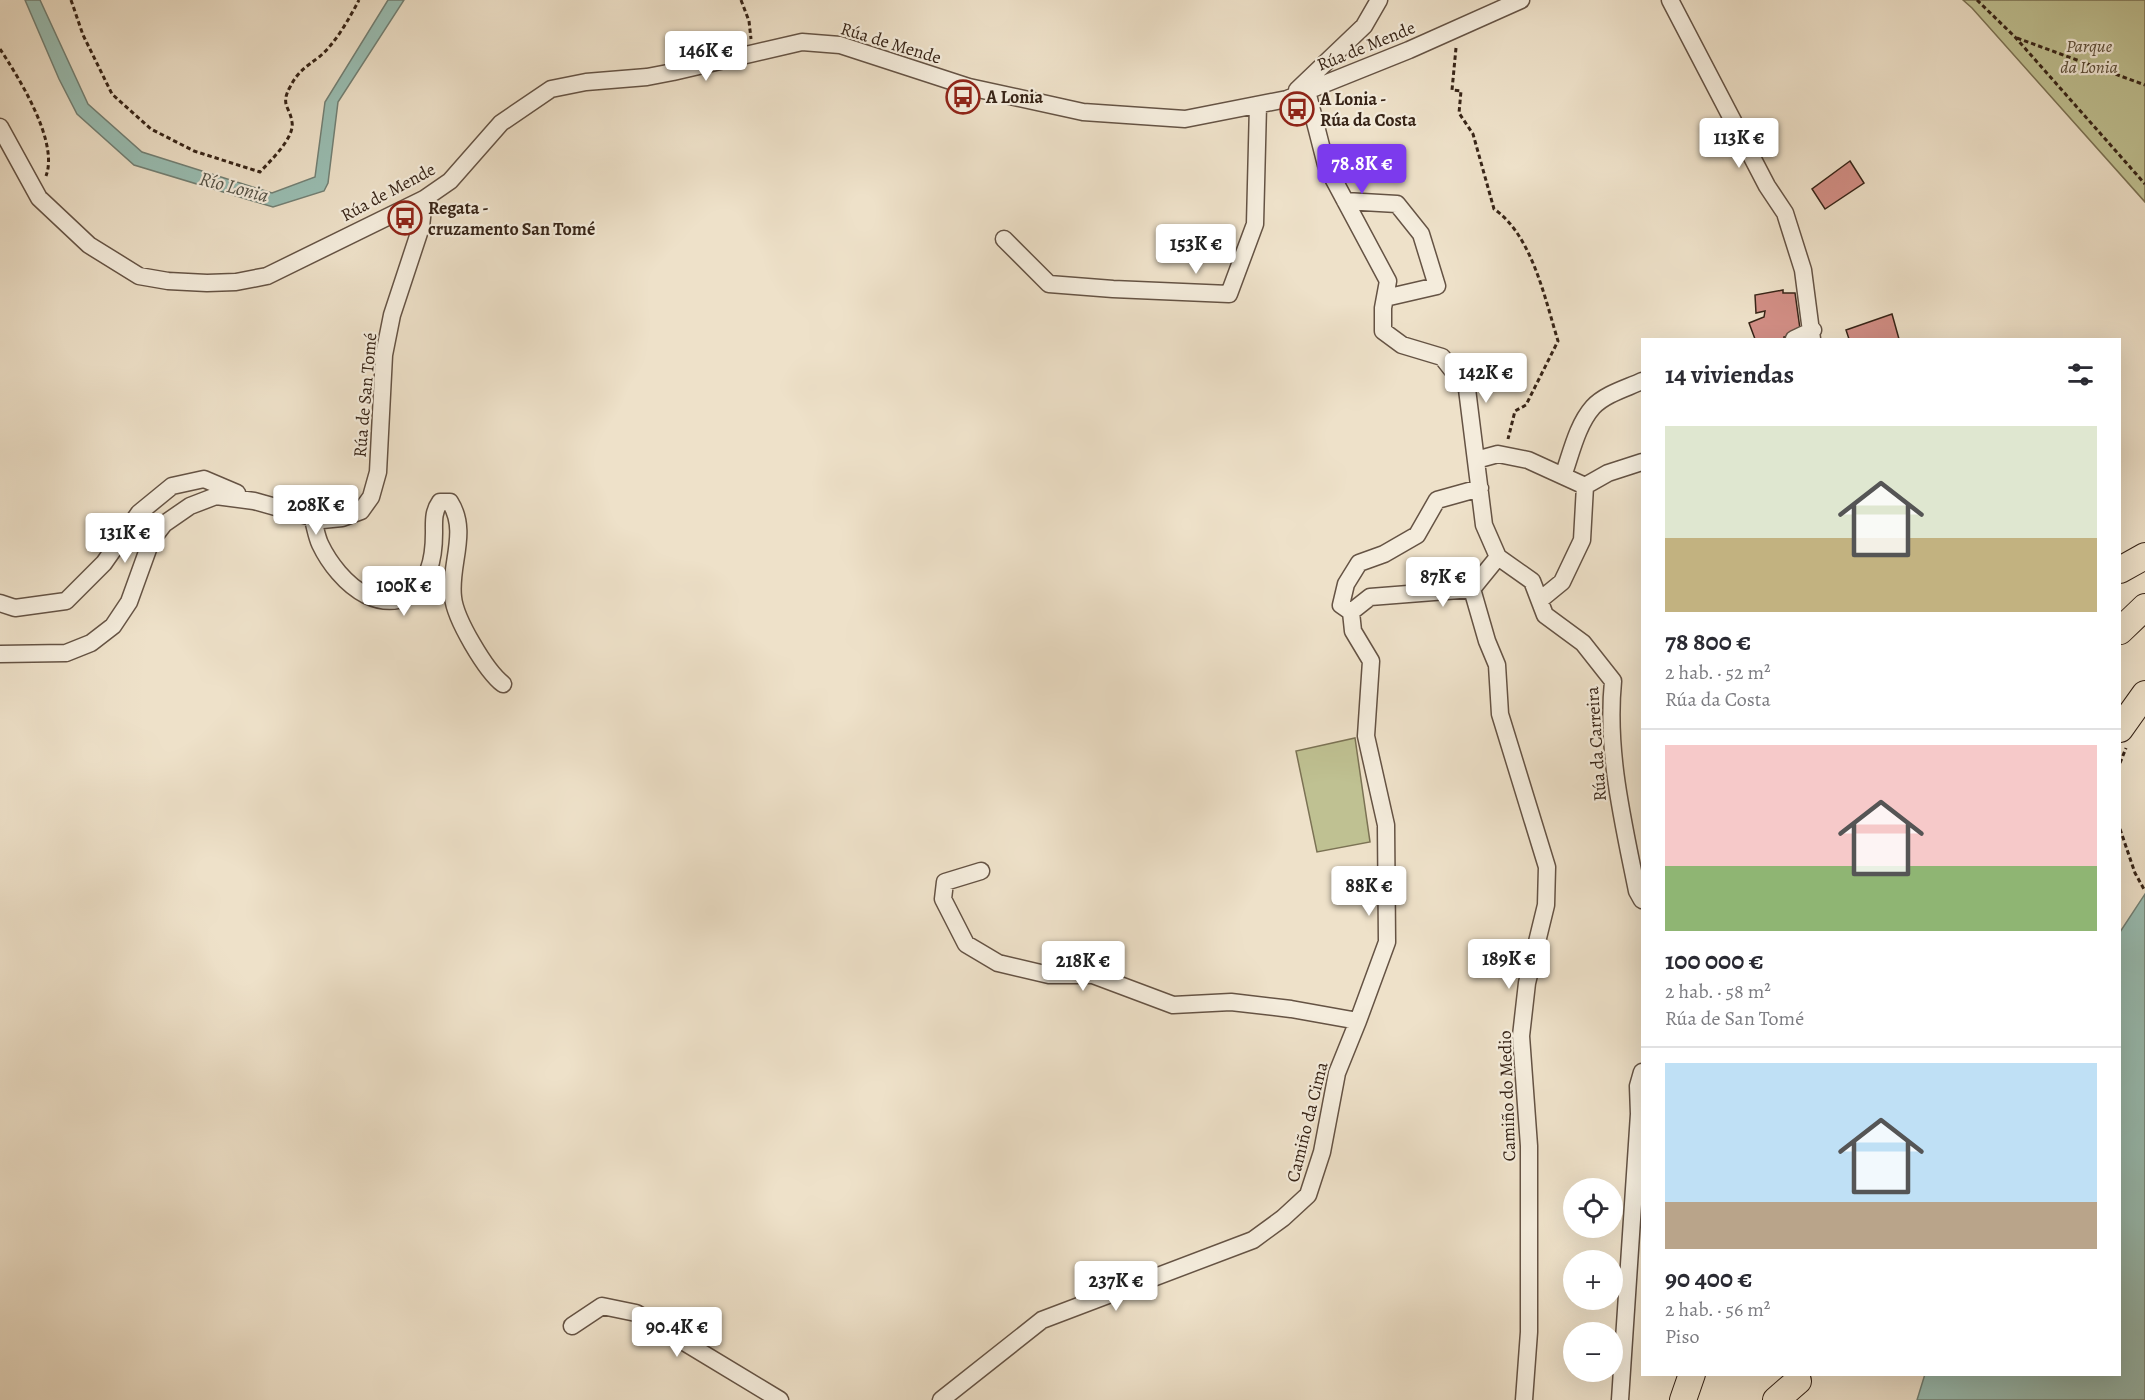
<!DOCTYPE html>
<html lang="es">
<head>
<meta charset="utf-8">
<style>
	body { margin:0; font-family:Alegreya,serif; background:#f7f7f7; color:#2b2b33; height:100vh; display:flex; flex-direction:column; font-size:22px; white-space:nowrap }
	* { box-sizing:border-box; margin:0 }
	p { font-size:20px; color:#7c7c81 }
	.icon { flex:none; width:33px; height:33px; fill:none; stroke:currentColor; stroke-width:2; stroke-linecap:round; stroke-linejoin:round }
	.map { position:relative; flex:1; overflow:hidden }
	.panel { position:absolute; left:1641px; top:338px; width:480px; height:1038px; display:flex; flex-direction:column; background:#fff; border-radius:0px; box-shadow:0 6px 24px #0002 }
	.panel>* { flex:none }
	.buttons { position:absolute; left:1563px; top:1178px; display:grid; gap:12px }
	.buttons a { display:grid; place-items:center; width:60px; height:60px; border-radius:50%; background:#fff; box-shadow:0 6px 24px #0002; font-size:30px }
	.price { position:absolute; translate:-50% -51px; padding:0 14px; border-radius:6px; background:#fff; color:#222; font-size:20px; line-height:39px; filter:drop-shadow(0 2px 3px #0008) }
	.price::after { content:''; position:absolute; left:50%; top:36px; width:18px; height:14px; margin-left:-9px; background:inherit; clip-path:polygon(0 0,100% 0,50% 100%) }
	.price.selected { background:#7c3aed; color:#fff }
	ul { padding:0; list-style:none }
	li { display:grid; align-content:center; gap:12px; height:318px; padding:0 24px }
	li+li { border-top:2px solid #e1e1e2 }
	li span { display:grid; place-items:center; height:186px; border-radius:0px; color:#555 }
	li>.icon { margin-inline-start:auto }
	span .icon { width:108px; height:108px; fill:#fffc; stroke-width:1 }
	li b { font-size:26px }
	h2 { display:flex; justify-content:space-between; align-items:center; height:72px; padding:0 24px; font-size:26px }
	.map>svg:first-child { display:block }
</style>
</head>
<body>
<div class="map">
<svg width="2145" height="1400" viewBox="0 0 2145 1400">
	<rect width="100%" height="100%" fill="#eee1c9"/>
	<filter id="stains"><feTurbulence type="fractalNoise" baseFrequency=".00333" numOctaves="4"/><feColorMatrix values="0 0 0 0 .2 0 0 0 0 .09 0 0 0 0 .02 0 0 0 .5 -.17"/></filter>
	<radialGradient id="worn" r=".72"><stop offset=".6" stop-color="#630" stop-opacity="0"/><stop offset="1" stop-color="#630" stop-opacity=".3"/></radialGradient>
	<path fill="#bfc192" stroke="#7b7254" stroke-width="1.5" d="M1963,0h182v202l-173,-194z
		M1355,738l15,104 -53,10 -21,-101z"/>
	<path fill="#99beb3" stroke="#728075" stroke-width="1.5" d="M25,0h15l48,104 54,48 130,41 43,-16 10,-75 63,-102h16l-66,102 -10,81 -4,8 -51,16 -139,-42 -57,-51 -18,-35z
		M2145,894v506h-228l8,-26h195v-442z"/>
	<path fill="#d28e85" stroke="#372417" stroke-width="1.5" d="M1850,161l14,22 -39,26 -13,-20z
		M1783,290v3h12l6,43 -17,1v2h-29l-6,-16 15,-6 1,-6 -9,2 -1,-18z
		M1892,314l7,25h-50l-3,-9z"/>
	<g fill="none" stroke-linecap="round" stroke-linejoin="round">
		<defs>
			<path id="minor" d="M1670,0l97,186 18,27 18,57 9,69
				M1297,90l67,-64 15,-26
				M1307,91l19,74 62,116 -5,27v23l19,14 40,12 25,32 17,136 14,32
				M0,127l39,71 50,47 50,31 29,5 39,2 29,-1 31,-6 157,-77 26,-18 51,-58 50,-34 35,-7 61,-5 26,-5 129,-30 38,3 129,42 114,25 102,7 102,-20 122,-49 112,-50
				M1345,201l52,3 24,30 16,52 -52,12
				M1004,239l45,45 64,5 116,5 26,-70 3,-119
				M1794,339l19,-9
				M1476,460l22,-6 30,6 57,26 23,-13 34,-11
				M1563,476c8,-22 14,-51 30,-69 12,-13 34,-19 49,-26
				M312,517c3,8 4,18 8,27 9,19 26,41 46,51 13,6 26,9 40,2 23,-13 28,-38 28,-64 0,-12 -1,-21 6,-31h10c19,30 -1,63 3,95 2,22 33,74 50,87
				M1498,557l34,24 13,34 38,28 30,38c-7,71 10,140 24,210l5,9
				M1472,589l15,52 10,24 3,49 47,153 -1,38 -19,78 -6,53 8,110v186l-5,68
				M1540,600l22,-18 20,-42 3,-54
				M0,603l15,5 51,-7 38,-38 35,-50 33,-27 32,-7 33,14
				M1351,612l-10,-7 5,-21 13,-21 25,-9 33,-19 20,-35 43,-12
				M1351,612l19,-15 102,-8 26,-32
				M0,654l66,-1 25,-10 22,-17 16,-24 22,-61 13,-17 26,-18 26,-10 38,5 68,19 20,-2 19,-7 10,-14 7,-25 6,-117 8,-40 29,-88 3,-28
				M981,871l-36,11 -2,17 23,45 32,19 51,12h44l80,30 58,-3 60,7 67,12
				M572,1326l30,-20 34,7 144,87
				M941,1400l101,-80 211,-80 30,-22 25,-23 14,-43 15,-79 21,-52 29,-79 -1,-117 -20,-89 5,-75 -18,-30 -2,-19
				M1620,1400l19,-286 -1,-28 4,-14"/>
			<path id="highway" d="M2120,570l25,-14
				M2120,631l25,-24
				M2120,729l25,-35
				M1683,1400l9,-26
				M1776,1400l22,-19"/>
		</defs>
		<use href="#minor" stroke="#655344" stroke-width="19"/>
		<use href="#highway" stroke="#372417" stroke-width="28"/>
		<path stroke="#372417" stroke-width="3" stroke-dasharray="4.5 3" stroke-linecap="butt" d="M71,0l12,35 29,59 39,35 43,22 66,21c9,-10 35,-34 32,-50 -2,-15 -12,-17 -2,-35 8,-16 16,-20 29,-30 16,-13 30,-38 40,-57
			M741,0l8,21 2,18
			M1977,0l38,37 130,147
			M2017,38l128,47
			M1456,48l-4,42 9,1 -2,22 14,21 21,75c38,26 51,90 64,132l-32,64 -11,6 -7,28
			M0,49c19,29 59,93 46,127
			M2120,763l6,-15
			M2120,829l15,44 10,18"/>
		<use href="#minor" stroke="#f4ecdc" stroke-width="16"/>
		<use href="#highway" stroke="#eee1c9" stroke-width="26"/>
	</g>
	<defs>
		<symbol id="bus-ring" viewBox="-11 -11 22 22"><circle r="9.5" fill="#f4ecdc" stroke="#8f2418" stroke-width="1.5"/><path d="M-5-6H5V4H4V6H2V4H-2V6H-4V4H-5ZM-3.5-4V0h7V-4ZM-3.5 1.2v1.5H-2V1.2ZM2 1.2v1.5H3.5V1.2Z" fill="#8f2418"/></symbol>
	</defs>
	<g fill-rule="evenodd">
		<use href="#bus-ring" x="944" y="78" width="38" height="38"/>
		<use href="#bus-ring" x="1278" y="90" width="38" height="38"/>
		<use href="#bus-ring" x="386" y="199" width="38" height="38"/>
	</g>
	<g text-anchor="middle" dominant-baseline="central" stroke-width="4.5" stroke-linejoin="round" paint-order="stroke">
		<g font-size="18" fill="#372417" stroke="#f4ecdc">
			<text transform="translate(891 43) rotate(17)">Rúa de Mende</text>
			<text transform="translate(1366 46) rotate(-22)">Rúa de Mende</text>
			<text transform="translate(388 192) rotate(-28)">Rúa de Mende</text>
			<text transform="translate(365 395) rotate(-85)">Rúa de San Tomé</text>
			<text transform="translate(1596 744) rotate(-94)">Rúa da Carreira</text>
			<text transform="translate(1507 1096) rotate(-92)">Camiño do Medio</text>
			<text transform="translate(1307 1122) rotate(-76)">Camiño da Cima</text>
		</g>
		<g font-size="18" font-style="italic" fill="#594b36" stroke="#f4ecdc">
			<text x="2089" y="46">Parque<tspan x="2089" dy="21">da Lonia</tspan></text>
		</g>
		<g font-size="18" font-weight="bold" fill="#372417" stroke="#f4ecdc" text-anchor="start">
			<text x="986" y="97">A Lonia</text>
			<text x="1320" y="99">A Lonia -<tspan x="1320" dy="21">Rúa da Costa</tspan></text>
			<text x="428" y="208">Regata -<tspan x="428" dy="21">cruzamento San Tomé</tspan></text>
		</g>
		<g font-size="20" font-style="italic" fill="#545246" stroke="#f4ecdc">
			<text transform="translate(234 187) rotate(15)">Río Lonia</text>
		</g>
	</g>
	<rect width="100%" height="100%" filter="url(#stains)"/>
	<rect width="100%" height="100%" fill="url(#worn)"/>
</svg>
<div class="buttons">
<a><svg class="icon" aria-label="locate" viewBox="0 0 24 24"><circle cx="12" cy="12" r="6"/><path d="M12 2v4M12 18v4M2 12h4M18 12h4"/></svg></a>
<a>+</a>
<a>−</a>
</div>
<b class="price" style="left:706px;top:82px">146K €</b>
<b class="price" style="left:1739px;top:169px">113K €</b>
<b class="price selected" style="left:1362px;top:195px">78.8K €</b>
<b class="price" style="left:1196px;top:275px">153K €</b>
<b class="price" style="left:1486px;top:404px">142K €</b>
<b class="price" style="left:316px;top:536px">208K €</b>
<b class="price" style="left:125px;top:564px">131K €</b>
<b class="price" style="left:1443px;top:608px">87K €</b>
<b class="price" style="left:404px;top:617px">100K €</b>
<b class="price" style="left:1369px;top:917px">88K €</b>
<b class="price" style="left:1509px;top:990px">189K €</b>
<b class="price" style="left:1083px;top:992px">218K €</b>
<b class="price" style="left:1116px;top:1312px">237K €</b>
<b class="price" style="left:677px;top:1358px">90.4K €</b>
<section class="panel">
<h2>14 viviendas<svg class="icon" aria-label="filters" viewBox="0 0 24 24"><path d="M4 7h16M4 17h16"/><circle cx="9" cy="7" r="2"/><circle cx="15" cy="17" r="2"/></svg></h2>
<ul>
<li><span style="background:linear-gradient(#dfe7d0 60%,#c2b280 0)"><svg class="icon" aria-label="home" viewBox="0 0 24 24"><path d="M3 11l9-7 9 7M6 9v11h12V9"/></svg></span><div><b>78 800 €</b><p>2 hab. · 52 m²</p><p>Rúa da Costa</p></div></li>
<li><span style="background:linear-gradient(#f6c9c9 65%,#8fb573 0)"><svg class="icon" aria-label="home" viewBox="0 0 24 24"><path d="M3 11l9-7 9 7M6 9v11h12V9"/></svg></span><div><b>100 000 €</b><p>2 hab. · 58 m²</p><p>Rúa de San Tomé</p></div></li>
<li><span style="background:linear-gradient(#bfe0f5 75%,#b9a48a 0)"><svg class="icon" aria-label="home" viewBox="0 0 24 24"><path d="M3 11l9-7 9 7M6 9v11h12V9"/></svg></span><div><b>90 400 €</b><p>2 hab. · 56 m²</p><p>Piso</p></div></li>
</ul>
</section>
</div>
</body>
</html>
